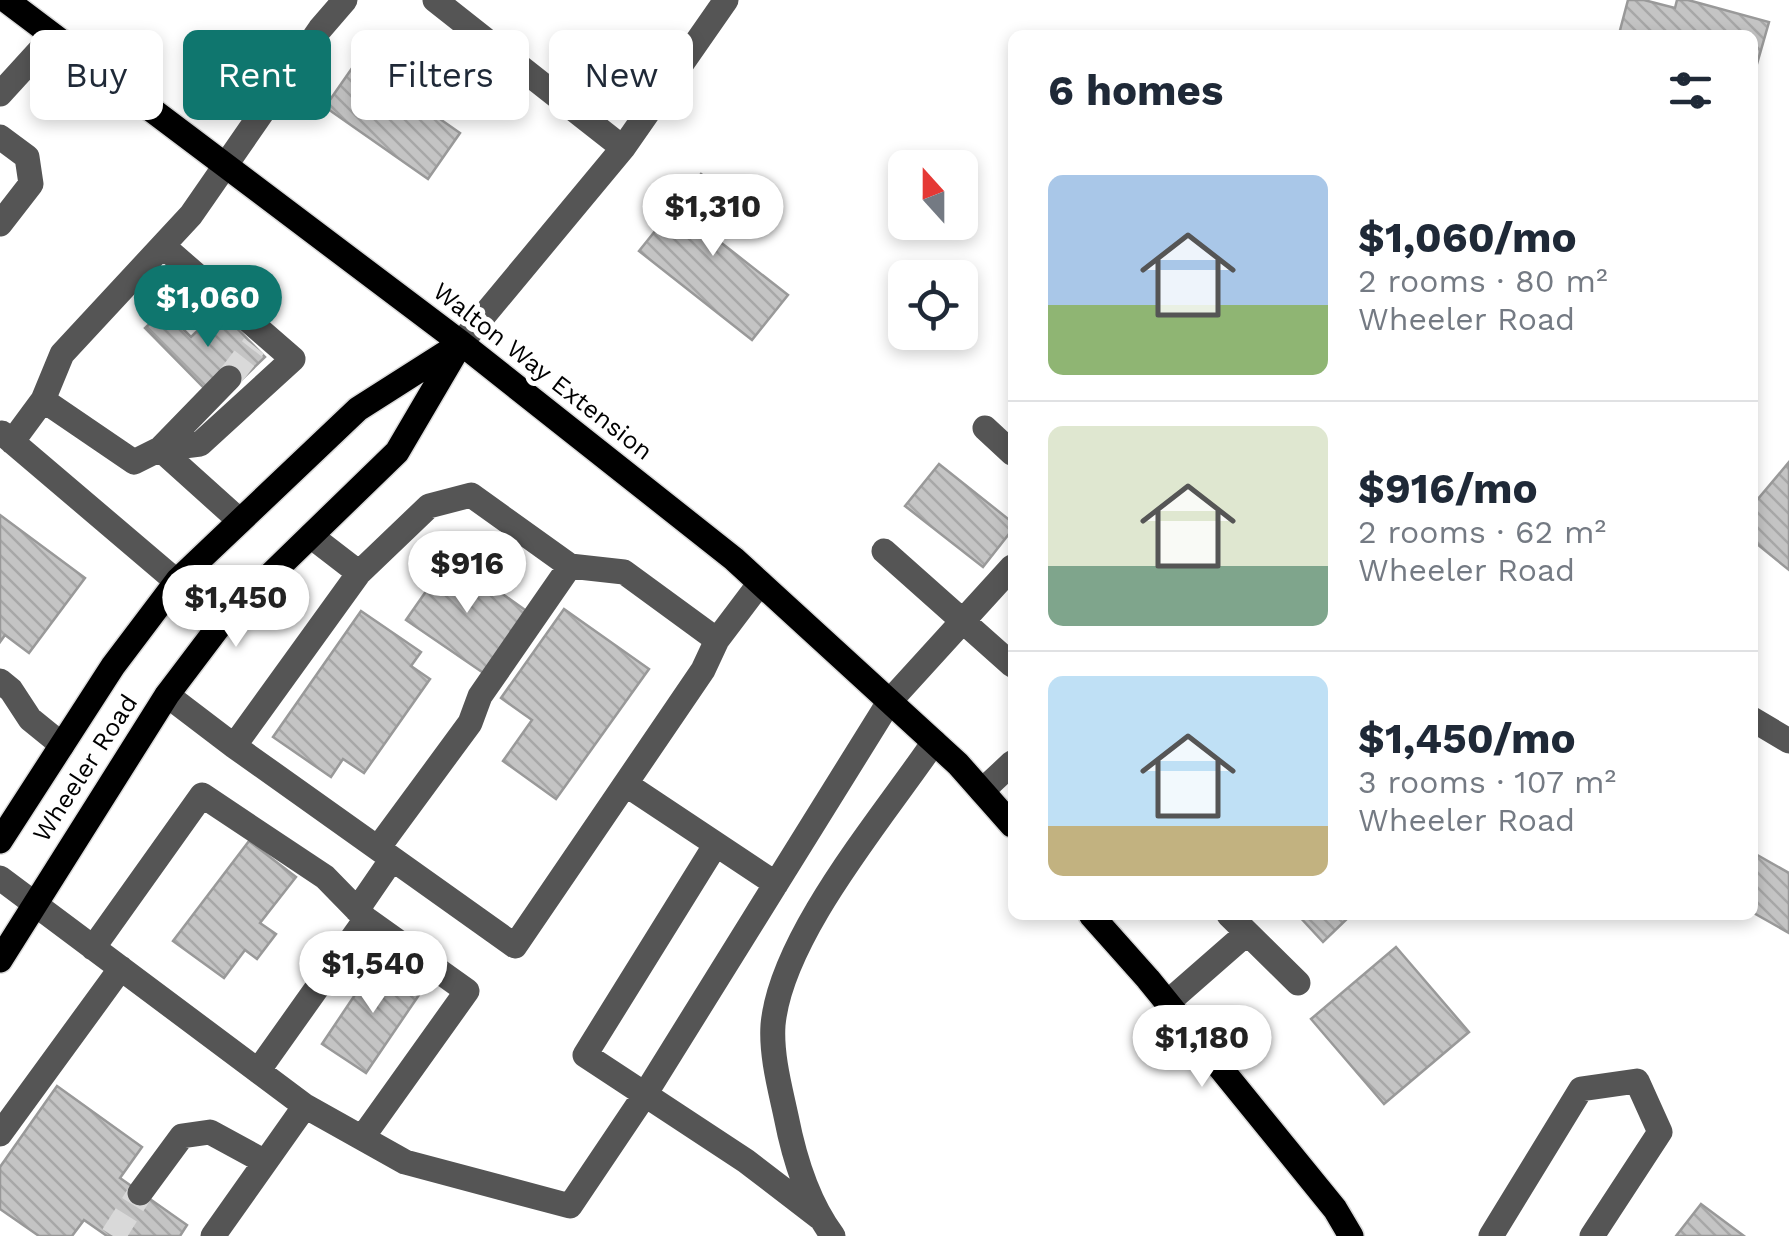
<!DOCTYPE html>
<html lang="en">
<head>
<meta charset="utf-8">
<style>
	body { margin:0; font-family:"Work Sans",sans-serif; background:#f2f2f3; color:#1f2937; height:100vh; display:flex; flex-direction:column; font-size:38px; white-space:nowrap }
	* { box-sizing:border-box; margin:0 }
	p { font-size:32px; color:#747a83 }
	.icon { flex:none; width:55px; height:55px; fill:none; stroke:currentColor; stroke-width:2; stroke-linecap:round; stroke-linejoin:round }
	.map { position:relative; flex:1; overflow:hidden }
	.details { position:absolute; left:1008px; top:30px; width:750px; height:890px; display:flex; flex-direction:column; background:#fff; border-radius:15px; box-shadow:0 5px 15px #0003 }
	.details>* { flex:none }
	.banner { position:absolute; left:30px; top:30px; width:828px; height:90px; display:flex; gap:20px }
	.needle { width:65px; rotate:339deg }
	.tools { position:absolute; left:888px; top:150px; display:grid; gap:20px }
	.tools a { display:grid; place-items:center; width:90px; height:90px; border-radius:15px; background:#fff; box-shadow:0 5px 15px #0003; font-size:50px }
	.price { position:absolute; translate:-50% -85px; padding:0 22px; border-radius:35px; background:#fff; color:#222; font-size:32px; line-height:65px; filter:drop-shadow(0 2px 5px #0008) }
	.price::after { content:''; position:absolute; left:50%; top:60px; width:30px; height:22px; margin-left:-15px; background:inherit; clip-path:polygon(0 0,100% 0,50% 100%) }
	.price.on { background:#0f766e; color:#fff }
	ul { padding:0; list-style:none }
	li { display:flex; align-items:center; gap:30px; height:250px; padding:0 40px }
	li+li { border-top:2px solid #e0e1e3 }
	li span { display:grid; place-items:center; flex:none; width:280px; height:200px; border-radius:15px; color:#555 }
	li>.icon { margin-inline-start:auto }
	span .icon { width:120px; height:120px; fill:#fffc; stroke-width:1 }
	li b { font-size:42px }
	h2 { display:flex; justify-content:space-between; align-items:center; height:120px; padding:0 40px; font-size:42px }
	.chip { padding:0 35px; border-radius:15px; background:#fff; box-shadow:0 5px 15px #0003; font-size:35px; line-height:90px }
	.chip.on { background:#0f766e; color:#fff }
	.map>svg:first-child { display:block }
</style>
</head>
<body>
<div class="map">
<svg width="1789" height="1236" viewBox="0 0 1789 1236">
	<defs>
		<pattern id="building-back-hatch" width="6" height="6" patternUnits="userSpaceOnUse" patternTransform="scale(2.5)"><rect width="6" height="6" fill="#c4c4c4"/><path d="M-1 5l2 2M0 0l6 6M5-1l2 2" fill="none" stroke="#a7a7a7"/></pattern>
	</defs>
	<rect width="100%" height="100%" fill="#fff"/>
	<path fill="url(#building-back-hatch)" stroke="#999" stroke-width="2.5" d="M1628,0h16l31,8 2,-8h11l81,22 -14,49 -3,-1v-35l-133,-1z
		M357,61l103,72 -32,46 -103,-72z
		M701,174l45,34 -27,33 69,54 -36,45 -113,-89z
		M164,310l27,27 28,-27 46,47 -30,29 -32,1 -58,-59z
		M1789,462v108l-37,-30v-34z
		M939,464l73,58v8l-29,37 -78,-61z
		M0,515l85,63 -56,75 -24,-18 -5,7z
		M450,557l78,55 -43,62 -79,-54z
		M564,609l85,60 -93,130 -53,-38 29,-41 -31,-22z
		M361,611l60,41 -10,14 19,13 -66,94 -21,-14 -12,18 -58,-40z
		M249,841l47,36 -36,46 16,11 -19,25 -12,-9 -21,28 -51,-37z
		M1752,852l37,21v60l-37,-21z
		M1298,915h53l-28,27z
		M1396,947l73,85 -85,72 -73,-85z
		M379,959l44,30 -57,84 -44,-29z
		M57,1086l85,61 -22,31 67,47 -7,11h-73l-23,-16 -12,16h-33l-39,-27v-42z
		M1701,1204l43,32h-68z"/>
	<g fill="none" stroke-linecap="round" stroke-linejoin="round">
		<path stroke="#d9d9d9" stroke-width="25" stroke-dasharray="25 12" stroke-linecap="butt" d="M229,378l25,-32
			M113,1236l27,-43"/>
		<defs>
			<path id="major" d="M6,0l455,343 273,216 224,205 54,61
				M0,841l113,-175 65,-86 180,-171 99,-63
				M1091,915l57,64 187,230 16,27
				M0,960l167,-265 56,-74 174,-169 64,-109"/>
		</defs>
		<use href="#major" stroke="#dbdbdb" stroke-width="28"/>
		<path stroke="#555" stroke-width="25" d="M435,0l188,148
			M0,94l53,-58
			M0,137l27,20 4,27 -31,40
			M461,343l162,-195 103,-148
			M43,400l91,62 26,-13 69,-71
			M985,428l27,25
			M2,433l221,188
			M12,442l31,-42 19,-46 129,-139 129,-186 25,-29
			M160,449l40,-5 93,-85 -130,-113
			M160,449l80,72
			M311,536l48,37
			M884,551l128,114
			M717,640l43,-57
			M0,681l11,9 19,29 32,26
			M167,695l67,51 281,200 188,-276 14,-30 -93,-68 -54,-6 -99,-71 -42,11 -70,67 -125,173
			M1752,719l37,22
			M627,785l149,99
			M982,791l30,-28
			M716,844l-131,211 161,106 73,56
			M378,848l92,-125 10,-27 90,-130
			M0,878l305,228 100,56 165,44 74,-110 245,-394 123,-135
			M357,910l35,-51
			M1229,915l69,68
			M93,948l109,-153 123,82 41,42
			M1167,1003l80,-70
			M258,1071l108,-152 101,72 -105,147
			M0,1134l121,-166
			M140,1193l42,-57 28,-4 55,30
			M213,1236l92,-130
			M833,1236c-25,-33 -39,-79 -47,-120 -6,-28 -15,-61 -13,-91 8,-89 110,-208 161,-283
			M1491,1236l90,-147 56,-8 23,51 -68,104"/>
		<use href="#major" stroke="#000" stroke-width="25"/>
	</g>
	<g text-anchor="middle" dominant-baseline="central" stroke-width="10" stroke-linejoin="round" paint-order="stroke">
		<g font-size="25" fill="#000" stroke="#fff">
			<text transform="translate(543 371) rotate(38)">Walton Way Extension</text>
			<text transform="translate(85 768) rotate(-57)">Wheeler Road</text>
		</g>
	</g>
</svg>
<div class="tools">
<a><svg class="needle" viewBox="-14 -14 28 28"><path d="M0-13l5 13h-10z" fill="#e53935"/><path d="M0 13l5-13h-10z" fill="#747a83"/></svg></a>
<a><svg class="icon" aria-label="locate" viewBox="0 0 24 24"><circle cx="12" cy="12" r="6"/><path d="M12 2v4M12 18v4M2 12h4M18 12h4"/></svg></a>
</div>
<b class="price" style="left:713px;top:259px">$1,310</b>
<b class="price on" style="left:208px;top:350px">$1,060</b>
<b class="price" style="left:467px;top:616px">$916</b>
<b class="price" style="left:236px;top:650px">$1,450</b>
<b class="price" style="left:373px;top:1016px">$1,540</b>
<b class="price" style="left:1202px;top:1090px">$1,180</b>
<div class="banner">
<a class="chip">Buy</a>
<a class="chip on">Rent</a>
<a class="chip">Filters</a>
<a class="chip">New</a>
</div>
<section class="details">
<h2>6 homes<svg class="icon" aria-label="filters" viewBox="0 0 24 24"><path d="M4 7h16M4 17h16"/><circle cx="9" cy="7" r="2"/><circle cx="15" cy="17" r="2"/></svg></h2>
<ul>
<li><span style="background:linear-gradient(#a9c7e8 65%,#8fb573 0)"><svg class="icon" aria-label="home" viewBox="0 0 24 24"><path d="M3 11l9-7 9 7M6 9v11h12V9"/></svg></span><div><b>$1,060/mo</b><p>2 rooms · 80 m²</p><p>Wheeler Road</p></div></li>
<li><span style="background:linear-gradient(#dfe7d0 70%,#7fa58c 0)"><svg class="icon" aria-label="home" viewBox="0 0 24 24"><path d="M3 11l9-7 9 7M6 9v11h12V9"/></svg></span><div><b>$916/mo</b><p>2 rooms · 62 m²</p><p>Wheeler Road</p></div></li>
<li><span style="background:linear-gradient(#bfe0f5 75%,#c2b280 0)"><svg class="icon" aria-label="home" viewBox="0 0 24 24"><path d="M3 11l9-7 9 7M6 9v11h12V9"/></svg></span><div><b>$1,450/mo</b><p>3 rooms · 107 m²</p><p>Wheeler Road</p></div></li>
</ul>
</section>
</div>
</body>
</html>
